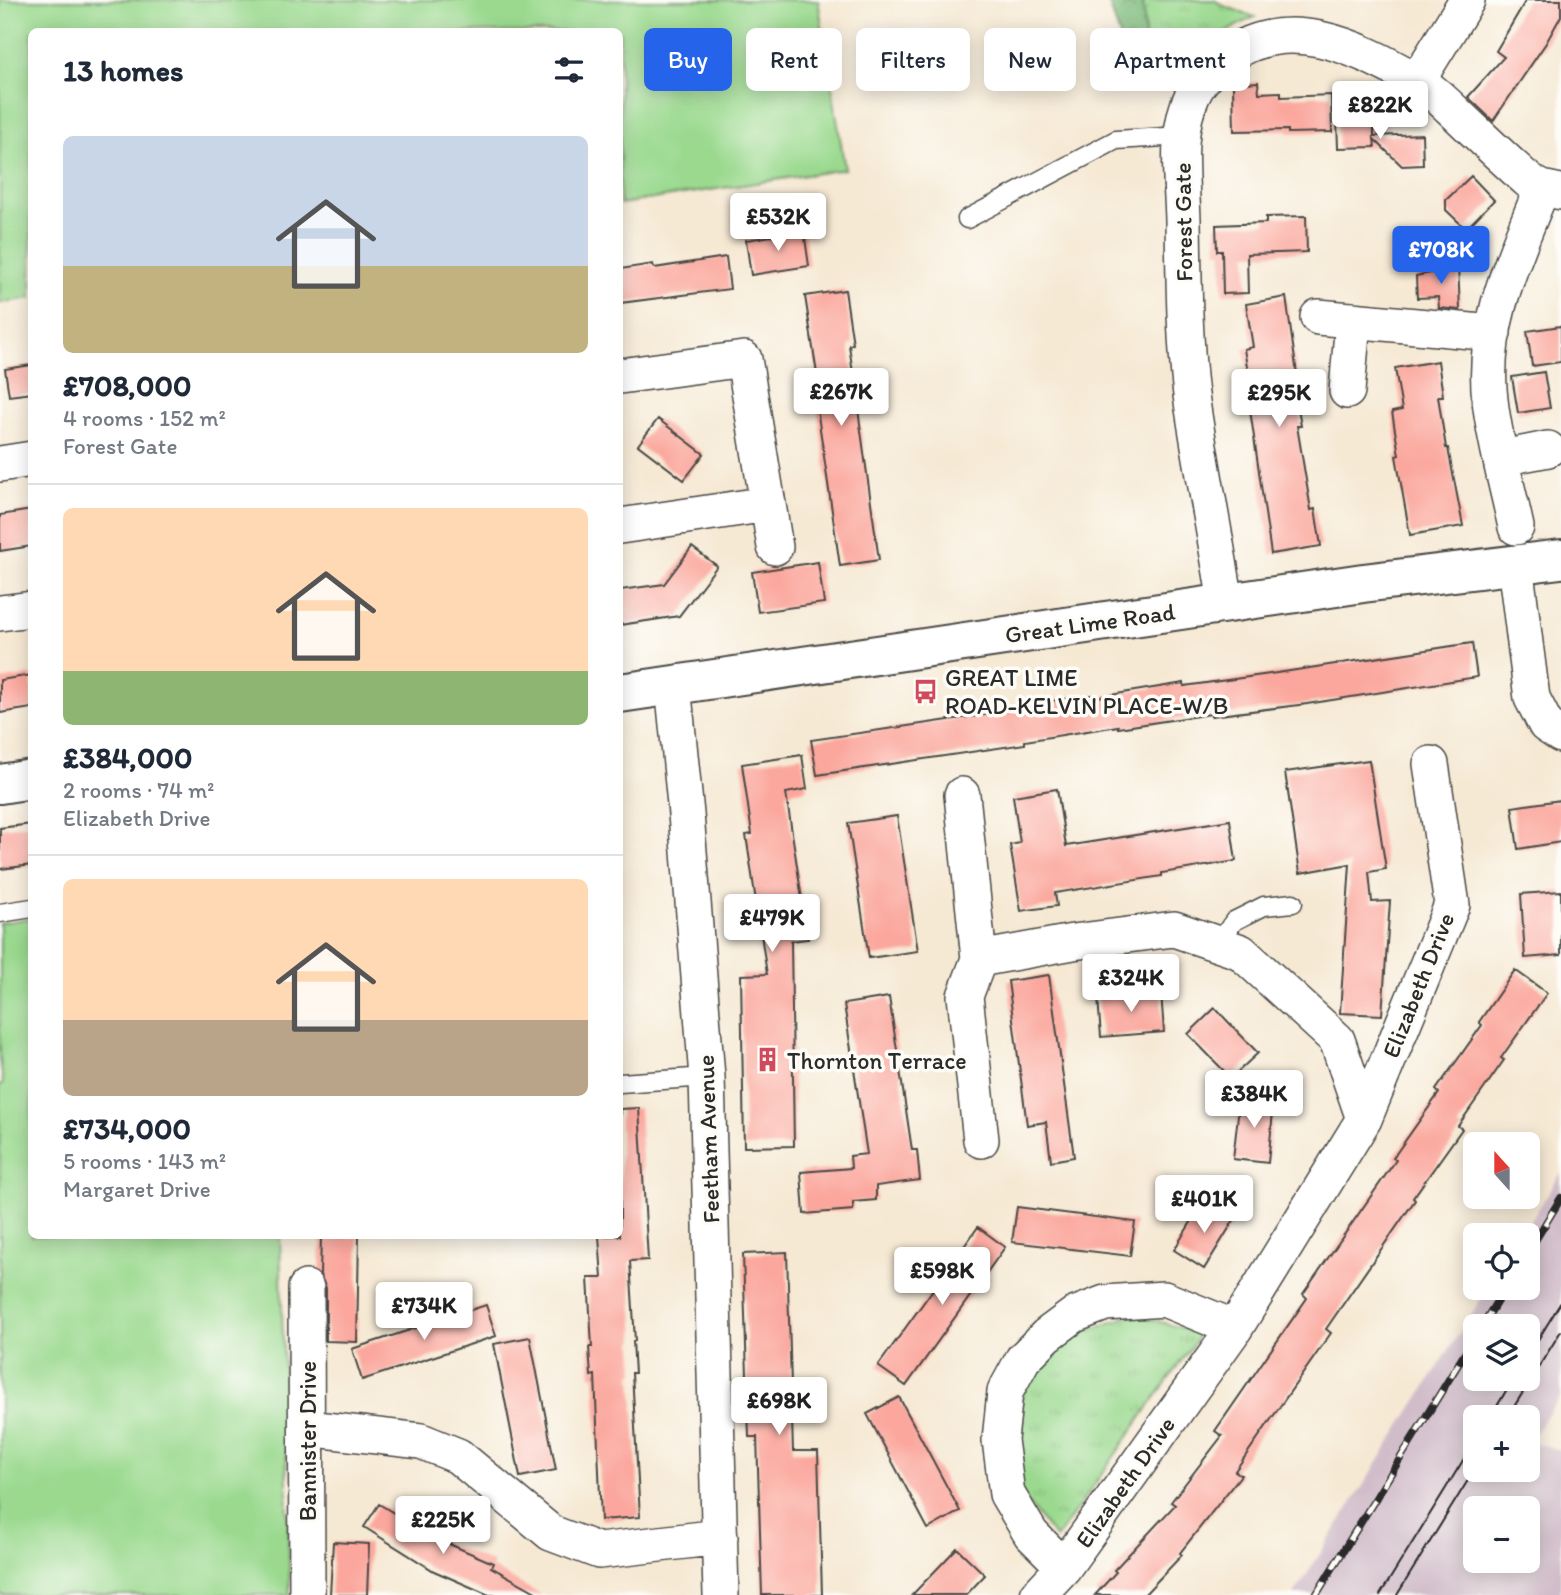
<!DOCTYPE html>
<html lang="en">
<head>
<meta charset="utf-8">
<style>
	body { margin:0; font-family:Itim,sans-serif; background:#f6f6f7; color:#1f2937; height:100vh; display:flex; flex-direction:column; font-size:26px; white-space:nowrap }
	* { box-sizing:border-box; margin:0 }
	p { font-size:23px; color:#747a83 }
	.icon { flex:none; width:38px; height:38px; fill:none; stroke:currentColor; stroke-width:2; stroke-linecap:round; stroke-linejoin:round }
	.map { position:relative; flex:1; overflow:hidden }
	.sheet { position:absolute; left:28px; top:28px; width:595px; height:1211px; display:flex; flex-direction:column; background:#fff; border-radius:10px; box-shadow:0 4px 18px #0003 }
	.sheet>* { flex:none }
	.guide { position:absolute; left:644px; top:28px; width:665px; height:63px; display:flex; gap:14px }
	.needle { width:46px; rotate:339deg }
	.controls { position:absolute; left:1463px; top:1132px; display:grid; gap:14px }
	.controls a { display:grid; place-items:center; width:77px; height:77px; border-radius:10px; background:#fff; box-shadow:0 4px 18px #0003; font-size:35px }
	.price { position:absolute; translate:-50% -60px; padding:0 16px; border-radius:7px; background:#fff; color:#222; font-size:23px; line-height:46px; filter:drop-shadow(0 2px 4px #0008) }
	.price::after { content:''; position:absolute; left:50%; top:42px; width:21px; height:16px; margin-left:-10px; background:inherit; clip-path:polygon(0 0,100% 0,50% 100%) }
	.price.on { background:#2563eb; color:#fff }
	ul { padding:0; list-style:none }
	li { display:grid; align-content:center; gap:14px; height:371px; padding:0 35px }
	li+li { border-top:2px solid #e0e1e3 }
	li span { display:grid; place-items:center; height:217px; border-radius:10px; color:#555 }
	li>.icon { margin-inline-start:auto }
	span .icon { width:126px; height:126px; fill:#fffc; stroke-width:1 }
	li b { font-size:30px }
	h2 { display:flex; justify-content:space-between; align-items:center; height:84px; padding:0 35px; font-size:30px }
	.chip { padding:0 24px; border-radius:10px; background:#fff; box-shadow:0 4px 18px #0003; font-size:24px; line-height:63px }
	.chip.on { background:#2563eb; color:#fff }
	.map>svg:first-child { display:block }
</style>
</head>
<body>
<div class="map">
<svg width="1561" height="1595" viewBox="0 0 1561 1595">
	<defs>
		<pattern id="grass-tufts" width="24" height="20" patternUnits="userSpaceOnUse" patternTransform="scale(1.75)"><rect width="24" height="20" fill="#9ad98e"/><path d="M3 7l-1-3M5 7V3M7 7l1-3M15 17l-1-3M17 17v-4M19 17l1-3" fill="none" stroke="#85ba7b"/></pattern>
		<pattern id="forest-crowns" width="20" height="18" patternUnits="userSpaceOnUse" patternTransform="scale(1.75)"><rect width="20" height="18" fill="#7bb979"/><path d="M2 6a3 3 0 1 1 6 0M12 15a3 3 0 1 1 6 0" fill="none" stroke="#659763"/></pattern>
	</defs>
	<rect width="100%" height="100%" fill="#fdfcf7"/>
	<filter id="ink" filterUnits="userSpaceOnUse"><feTurbulence type="fractalNoise" baseFrequency=".0143" numOctaves="2"/><feDisplacementMap in="SourceGraphic" scale="14" xChannelSelector="R" yChannelSelector="G"/><feConvolveMatrix kernelMatrix="1 2 1 2 8 2 1 2 1" color-interpolation-filters="sRGB"/></filter>
	<filter id="wash" filterUnits="userSpaceOnUse"><feTurbulence type="fractalNoise" baseFrequency=".00686" numOctaves="4" result="noise"/><feDisplacementMap in="SourceGraphic" scale="28" xChannelSelector="R" yChannelSelector="G"/><feGaussianBlur stdDeviation="1.57" result="paint"/><feColorMatrix in="noise" values="0 0 0 0 0 0 0 0 0 0 0 0 0 0 0 0 0 1.4 0 .05"/><feComposite in="paint" operator="in"/></filter>
	<g filter="url(#wash)">
		<rect width="100%" height="100%" fill="#f6e9d4"/>
		<path fill="#d1bdca" fill-rule="evenodd" d="M1561,1173v223l-32,45 32,9v145h-267l194,-307h40v-52l-6,-1zM1475,1326h53v53h-53zM1475,1418h53v52h-53zM1528,1508v53h-53v-53z"/>
		<path fill="url(#grass-tufts)" stroke="#62825c" stroke-width="2" d="M1143,0h71l10,6 31,11c-29,11 -48,31 -69,52h-39z
			M1135,1314l65,20 -144,205 -37,-47 -10,-59 22,-59 50,-41z"/>
		<path fill="url(#forest-crowns)" stroke="#537252" stroke-width="2" d="M1108,0h35l4,77h-14z"/>
		<path fill="#9ad98e" stroke="#62825c" stroke-width="2" d="M0,0h818l27,169 -225,35v-172h-588l-1,266 -31,5z
			M31,918l1,318h248l10,359h-290v-510l3,-1 -3,-25v-136z"/>
		<g id="blocks">
			<path fill="#fba79d" d="M1526,0h35v16l-15,27 -53,78 -25,-24 36,-40 -8,-6z
				M1258,82l1,11 22,-1v5l50,-2 1,37 -44,1v-3l-54,1 -1,-47z
				M1374,117v19l48,-2 1,31 -21,1 -28,-27 1,8 -37,1 -1,-29z
				M1471,176l23,24 -28,29 -20,-19v-10z
				M1306,216l1,36 -60,2 1,39 -25,1 -1,-43h-5l-1,-26 50,-2v-6z
				M804,231l5,35 -58,9 -5,-35z
				M726,257l4,32 -110,14v-34l33,-5 1,4z
				M1435,265h23l2,45 -21,-2 -1,-11 -21,1 -1,-22 19,-4z
				M845,290l8,54 -4,1 30,215 -39,6 -28,-192h5l-12,-78z
				M1286,297l12,84 -4,1 7,44h-4l14,84 4,-1 6,37 -50,8 -23,-158h4l-8,-47 9,-2 -7,-43z
				M1561,326v36l-29,4 -5,-35z
				M1438,361l5,35h-5l8,52h2l15,78 -53,9 -14,-79 3,-1 -7,-43 10,-2 -7,-42z
				M32,365v28l-23,3 -4,-27z
				M1544,372l6,36 -32,5 -6,-36z
				M658,419l46,35 -20,26 -46,-35z
				M32,510v36l-32,5v-36z
				M692,547l25,19 -38,50 -59,9v-35l44,-6z
				M818,562l6,41 -66,9 -6,-40z
				M1472,643l5,34 -170,27 -96,12v-2l-93,14v-2l-93,15v3l-208,31 -6,-35 179,-26 42,-7 -1,-3 60,-9 1,3 92,-15v3l93,-13z
				M32,675v33l-32,5v-33z
				M802,755l5,34 -21,4 22,146 -17,2 3,205 -50,1 -3,-172 26,-1 -21,-139 6,-1 -10,-70z
				M1369,760l17,109 -17,3 3,30 18,-1 -8,114 -42,-2 10,-149 -50,9 -15,-101z
				M1057,789l9,57 164,-26 6,41 -74,12v3l-107,17 2,13 -36,5 -11,-66 10,-2 -7,-47z
				M1561,800v42l-43,7 -6,-42z
				M897,816l21,135 -49,7 -21,-135z
				M32,824v41l-32,4v-41z
				M1561,891v64l-36,3 -4,-64z
				M1515,970l32,23 -46,65 3,2 -46,66 4,3 -49,69 2,2 -89,129 5,4 -96,138 6,4 -61,78 2,2 -38,40h-49l21,-23 -2,-2 61,-65 -4,-3 51,-66 -7,-5 92,-133 -4,-4 93,-134 -3,-2 46,-65 -3,-3 46,-65 -3,-3z
				M1049,975l25,182 -23,4 -5,-39 -19,3 -19,-144z
				M1161,992l3,40 -63,5 -3,-40z
				M889,997l23,153h5l3,30 -44,6v14l-23,2v8l-49,4 -3,-42 50,-4 -1,-12 17,-2 -23,-150z
				M1215,1008l43,45 -27,25 -43,-44z
				M1240,1098l34,3 -6,62 -35,-4z
				M639,1108l9,152 -18,1 5,80h-2l2,32h-3l8,144 -39,3 -6,-145 -4,1 -2,-29h3l-4,-69h14l-3,-42h21v-127z
				M1204,1201l30,19 -30,49 -30,-19z
				M1017,1207l118,15 -5,34 -118,-14z
				M978,1227l27,20 -99,139 -28,-20z
				M321,1236h38l-2,106 -31,-1v-53l-6,-13z
				M787,1252l6,199h25l4,144h-60l-5,-158h-8l-6,-183z
				M486,1305l10,31 -134,44 -10,-31z
				M530,1337l26,133 -36,7 -26,-133z
				M899,1397l61,114 -32,18 -61,-115z
				M379,1504l54,33 60,26 -2,4 50,28h-52l-55,-24 -70,-44z
				M333,1542l36,2 -2,51h-37z
				M957,1548l28,27 -19,20h-54z"/>
		</g>
	</g>
	<g filter="url(#ink)">
		<use href="#blocks" fill-opacity="0" stroke="#494844" stroke-width="2"/>
		<g fill="none" stroke-linecap="round" stroke-linejoin="round">
			<defs>
				<path id="service" d="M967,219l149,-79 66,-4
					M0,913l32,-5
					M1218,944l16,-23 30,-15 29,-3
					M620,1083l87,-6"/>
				<path id="minor" d="M1417,81l50,-81
					M1318,317l175,16
					M620,376l124,-17 31,188
					M1347,391l6,-71
					M1502,458l46,-9
					M0,464l32,-5
					M620,526l148,-22
					M1516,527c-9,-42 -21,-84 -26,-127 -9,-75 25,-144 52,-212
					M1515,564l17,134 14,27 15,10
					M1226,603c-11,-69 -25,-139 -35,-208 -7,-58 -7,-117 -8,-175 -1,-40 -9,-88 10,-126 6,-14 19,-26 31,-35 61,-47 132,-13 191,21 17,9 31,24 45,37 23,22 46,44 70,65l12,6 19,4
					M0,613l32,-4
					M673,685l13,129 21,263 14,518
					M962,795l17,164
					M981,1140l-16,-144 14,-37 94,-17 101,-13 67,23 96,88 27,79
					M306,1288l1,307
					M307,1428l114,13 37,15 93,77 48,18 121,-14
					M1064,1567l-33,-33 -24,-40 -7,-54 5,-48 18,-33 24,-24 27,-20 31,-12 59,-4 71,29
					M1038,1595l26,-28 171,-239 129,-209 88,-214 -21,-141"/>
				<path id="secondary" d="M620,693l743,-110 198,-24
					M0,784l32,-5"/>
			</defs>
			<use href="#service" stroke="#494844" stroke-width="21"/>
			<use href="#minor" stroke="#494844" stroke-width="38"/>
			<use href="#secondary" stroke="#494844" stroke-width="42"/>
			<use href="#service" stroke="#fff" stroke-width="18"/>
			<use href="#minor" stroke="#fff" stroke-width="35"/>
			<use href="#secondary" stroke="#fff" stroke-width="38"/>
			<path stroke="#2b2b2b" stroke-width="2" d="M1528,1356l33,-54
				M1490,1418l23,-39
				M1507,1418l54,-87
				M1380,1595l95,-154
				M1397,1595l78,-126"/>
			<defs>
				<path id="rail" d="M1528,1252l33,-54
					M1482,1326l23,-38
					M1316,1595l159,-258"/>
			</defs>
			<use href="#rail" stroke="#2b2b2b" stroke-width="8"/>
			<use href="#rail" stroke="#fdfcf7" stroke-width="5" stroke-dasharray="16" stroke-linecap="butt"/>
		</g>
	</g>
	<defs>
		<symbol id="bus-bare" viewBox="-9 -9 18 18"><path d="M-5-6H5V4H4V6H2V4H-2V6H-4V4H-5ZM-3.5-4V0h7V-4ZM-3.5 1.2v1.5H-2V1.2ZM2 1.2v1.5H3.5V1.2Z" fill="#d1495b" stroke="#fdfcf7" stroke-width="2.5" paint-order="stroke"/></symbol>
		<symbol id="building-bare" viewBox="-9 -9 18 18"><path d="M-4-6H4V6H1V3H-1V6H-4ZM-2.5-4.3h1.7v1.8h-1.7ZM.8-4.3h1.7v1.8H.8ZM-2.5-1h1.7V.8h-1.7ZM.8-1h1.7V.8H.8Z" fill="#d1495b" stroke="#fdfcf7" stroke-width="2.5" paint-order="stroke"/></symbol>
	</defs>
	<g fill-rule="evenodd">
		<use href="#bus-bare" x="908" y="674" width="35" height="35"/>
		<use href="#building-bare" x="750" y="1042" width="35" height="35"/>
	</g>
	<g text-anchor="middle" dominant-baseline="central" stroke-width="7" stroke-linejoin="round" paint-order="stroke">
		<g font-size="24" fill="#2b2b2b" stroke="#fdfcf7">
			<text transform="translate(1183 222) rotate(-91)">Forest Gate</text>
			<text transform="translate(1090 623) rotate(-8)">Great Lime Road</text>
			<text transform="translate(1418 985) rotate(-68)">Elizabeth Drive</text>
			<text transform="translate(708 1139) rotate(-92)">Feetham Avenue</text>
			<text transform="translate(307 1441) rotate(-90)">Bannister Drive</text>
			<text transform="translate(1125 1482) rotate(-55)">Elizabeth Drive</text>
		</g>
		<g font-size="24" fill="#2b2b2b" stroke="#fdfcf7" text-anchor="start">
			<text x="945" y="677">GREAT LIME<tspan x="945" dy="28">ROAD-KELVIN PLACE-W/B</tspan></text>
			<text x="787" y="1060">Thornton Terrace</text>
		</g>
	</g>
</svg>
<div class="controls">
<a><svg class="needle" viewBox="-14 -14 28 28"><path d="M0-13l5 13h-10z" fill="#e53935"/><path d="M0 13l5-13h-10z" fill="#747a83"/></svg></a>
<a><svg class="icon" aria-label="locate" viewBox="0 0 24 24"><circle cx="12" cy="12" r="6"/><path d="M12 2v4M12 18v4M2 12h4M18 12h4"/></svg></a>
<a><svg class="icon" aria-label="layers" viewBox="0 0 24 24"><path d="M12 4l9 5-9 5-9-5zM3 14l9 5 9-5"/></svg></a>
<a>+</a>
<a>−</a>
</div>
<b class="price" style="left:1380px;top:141px">£822K</b>
<b class="price" style="left:778px;top:253px">£532K</b>
<b class="price on" style="left:1441px;top:286px">£708K</b>
<b class="price" style="left:841px;top:428px">£267K</b>
<b class="price" style="left:1279px;top:429px">£295K</b>
<b class="price" style="left:772px;top:954px">£479K</b>
<b class="price" style="left:1131px;top:1014px">£324K</b>
<b class="price" style="left:1254px;top:1130px">£384K</b>
<b class="price" style="left:1204px;top:1235px">£401K</b>
<b class="price" style="left:942px;top:1307px">£598K</b>
<b class="price" style="left:424px;top:1342px">£734K</b>
<b class="price" style="left:779px;top:1437px">£698K</b>
<b class="price" style="left:443px;top:1556px">£225K</b>
<div class="guide">
<a class="chip on">Buy</a>
<a class="chip">Rent</a>
<a class="chip">Filters</a>
<a class="chip">New</a>
<a class="chip">Apartment</a>
</div>
<section class="sheet">
<h2>13 homes<svg class="icon" aria-label="filters" viewBox="0 0 24 24"><path d="M4 7h16M4 17h16"/><circle cx="9" cy="7" r="2"/><circle cx="15" cy="17" r="2"/></svg></h2>
<ul>
<li><span style="background:linear-gradient(#c9d6e8 60%,#c2b280 0)"><svg class="icon" aria-label="home" viewBox="0 0 24 24"><path d="M3 11l9-7 9 7M6 9v11h12V9"/></svg></span><div><b>£708,000</b><p>4 rooms · 152 m²</p><p>Forest Gate</p></div></li>
<li><span style="background:linear-gradient(#ffd9b3 75%,#8fb573 0)"><svg class="icon" aria-label="home" viewBox="0 0 24 24"><path d="M3 11l9-7 9 7M6 9v11h12V9"/></svg></span><div><b>£384,000</b><p>2 rooms · 74 m²</p><p>Elizabeth Drive</p></div></li>
<li><span style="background:linear-gradient(#ffd9b3 65%,#b9a48a 0)"><svg class="icon" aria-label="home" viewBox="0 0 24 24"><path d="M3 11l9-7 9 7M6 9v11h12V9"/></svg></span><div><b>£734,000</b><p>5 rooms · 143 m²</p><p>Margaret Drive</p></div></li>
</ul>
</section>
</div>
</body>
</html>
